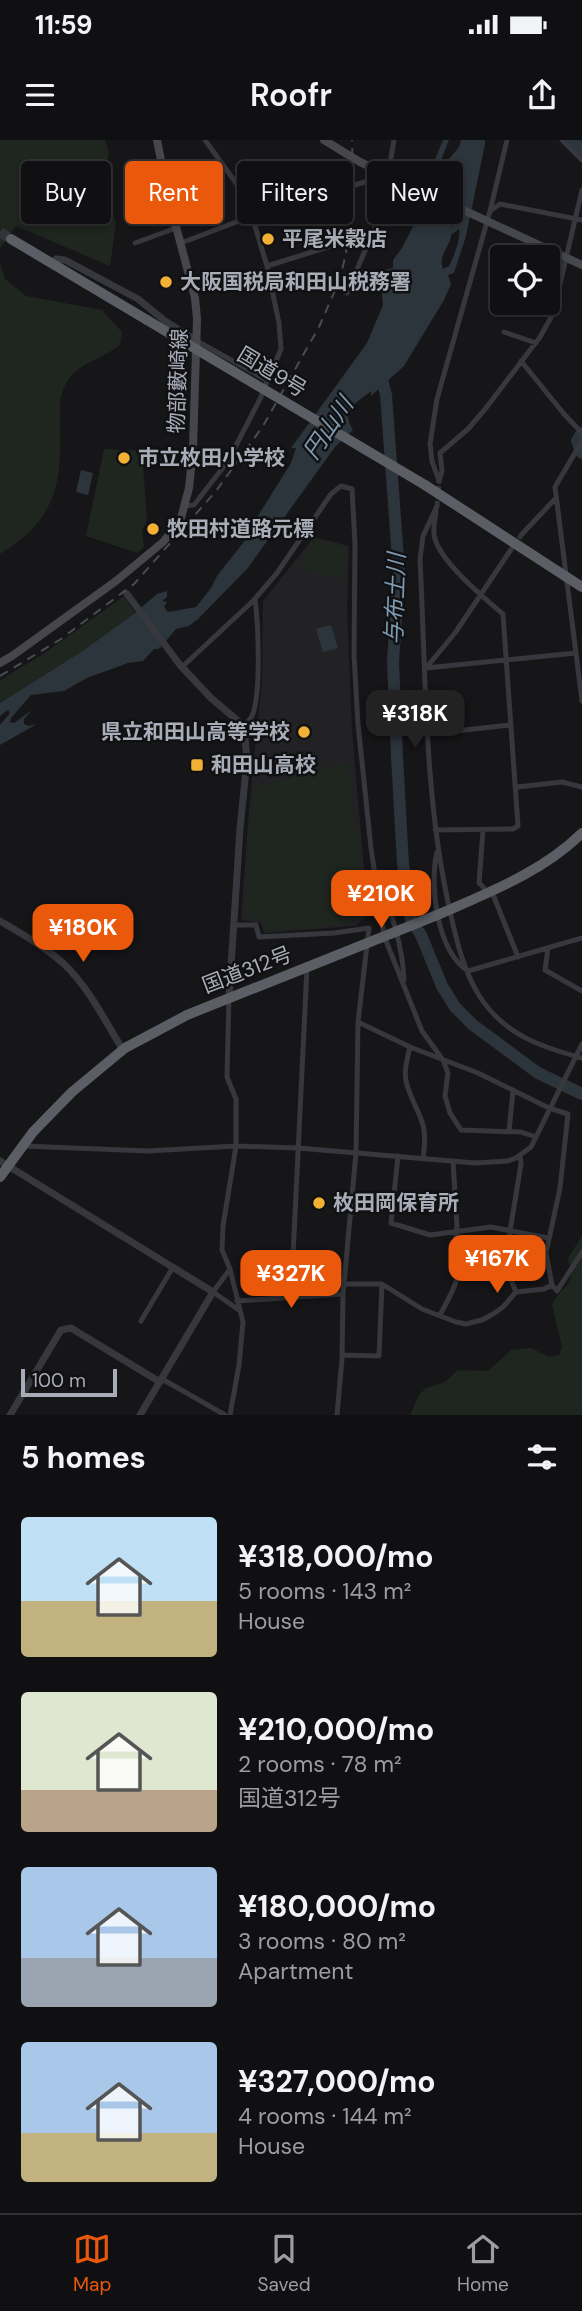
<!DOCTYPE html>
<html lang="en">
<head>
<meta charset="utf-8">
<style>
	body { margin:0; font-family:"DM Sans","Noto Sans JP",sans-serif; background:#1e1e20; color:#f1f3f6; height:100vh; display:flex; flex-direction:column; font-size:26px; white-space:nowrap }
	* { box-sizing:border-box; margin:0 }
	p { font-size:23px; color:#9c9d9f }
	.icon { flex:none; width:38px; height:38px; fill:none; stroke:currentColor; stroke-width:2; stroke-linecap:round; stroke-linejoin:round }
	.map { position:relative; height:1275px; overflow:hidden }
	.panel { display:flex; flex-direction:column; background:#101012; flex:1 }
	.panel>* { flex:none }
	.hud { position:absolute; left:21px; top:21px; width:541px; height:63px; display:flex; gap:14px }
	.tools { position:absolute; left:490px; top:105px; display:grid; gap:14px }
	.tools a { display:grid; place-items:center; width:70px; height:70px; border-radius:7px; background:#101012; box-shadow:0 4px 10px #0003,0 0 0 2px #303032; font-size:35px }
	.scale { position:absolute; left:21px; bottom:18px; width:96px; box-sizing:border-box; padding-left:7px; border:4px solid #a8adb8; border-top:0; font-size:19px; line-height:24px; white-space:nowrap; color:#a8adb8; -webkit-text-stroke:5px #111113; paint-order:stroke }
	.price { position:absolute; translate:-50% -60px; padding:0 16px; border-radius:14px; background:#ea580c; color:#fff; font-size:23px; line-height:46px; filter:drop-shadow(0 2px 4px #0008) }
	.price::after { content:''; position:absolute; left:50%; top:42px; width:21px; height:16px; margin-left:-10px; background:inherit; clip-path:polygon(0 0,100% 0,50% 100%) }
	.price.selected { background:#222; color:#fff }
	ul { padding:0; list-style:none }
	li { display:flex; align-items:center; gap:21px; height:175px; padding:0 21px }
	li span { display:grid; place-items:center; flex:none; width:196px; height:140px; border-radius:7px; color:#555 }
	li>.icon { margin-inline-start:auto }
	span .icon { width:84px; height:84px; fill:#fffc; stroke-width:1 }
	li b { font-size:30px }
	h2 { display:flex; justify-content:space-between; align-items:center; height:84px; padding:0 21px; font-size:30px }
	.chip { padding:0 24px; border-radius:7px; background:#101012; box-shadow:0 4px 10px #0003,0 0 0 2px #303032; font-size:24px; line-height:63px }
	.chip.selected { background:#ea580c; color:#fff }
	.status { display:flex; justify-content:space-between; align-items:center; height:49px; padding:0 35px; background:#101012; direction:ltr }
	.status svg { height:19px; fill:currentColor }
	header { display:flex; justify-content:space-between; align-items:center; height:91px; padding:0 21px; background:#101012; font-size:32px; font-weight:600 }
	.tab-bar { display:flex; justify-content:space-around; align-items:center; height:98px; border-top:2px solid #303032; background:#101012; font-size:19px; color:#9c9d9f }
	.tab-bar a { display:grid; justify-items:center; gap:4px }
	.tab-bar .selected { color:#ea580c }
	.map>svg:first-child { display:block }
</style>
</head>
<body>
<div class="status"><b>11:59</b><svg viewBox="0 0 49 12"><path d="M0 12V9h3v3zM5 12V6h3v6zM10 12V3h3v9zM15 12V0h3v12zM26 1h20v11H26zM47 4h2v5h-2z"/></svg></div>
<header><svg class="icon" aria-label="menu" viewBox="0 0 24 24"><path d="M4 6h16M4 12h16M4 18h16"/></svg>Roofr<svg class="icon" aria-label="share" viewBox="0 0 24 24"><path d="M12 15V3M7 8l5-5 5 5M5 13v7h14v-7"/></svg></header>
<div class="map">
<svg width="582" height="1275" viewBox="0 0 582 1275">
	<rect width="100%" height="100%" fill="#161618"/>
	<path fill="#222225" d="M314,397l35,9 -2,61 5,123 16,186 -13,10 -91,7 -3,-10 -20,-3 8,-111 13,-129 1,-79z"/>
	<path fill="#1e261f" d="M0,0h105l4,12 -7,40 14,31 -6,43 -94,-40 -16,22z
		M0,123l5,16 21,17 76,14 20,22 -2,13c-26,19 -51,18 -60,55 0,71 8,112 -60,154z
		M104,309l38,2 5,69 -5,11 2,16 -7,6 -51,-17z
		M315,399l32,8 -3,32 -45,-11z
		M124,456l11,17 -51,37 -84,53v-23l45,-27z
		M347,622l9,69 4,82 -9,11 -84,7 -6,-11 -16,-4 8,-127z
		M582,1096v179h-172l9,-20 7,-7 19,-6 13,-12 30,1 23,-21 20,-2 18,9 10,-2 3,-8 -10,-42c11,-24 25,-14 16,-47z"/>
	<path fill="#2c353c" fill-rule="evenodd" d="M443,0h6l-10,25v6l20,-24 2,-7h24v4l-19,92 -12,37 -6,2 3,9 -7,16 -40,66 -33,30v-5c-14,12 -31,18 -18,39l-18,17 -88,122 -49,50 -9,7 -13,3 -17,20h-5l-11,12 -15,2 -41,15 -23,13 -33,4 -20,23 -1,4 4,1 18,-13 -8,9v5l5,2 8,-2 -37,21v-20l10,-12 -2,-3 -8,6v-13l84,-53 51,-37 22,-19 10,-3v6l-5,4 5,1 -3,5 4,5 28,-5 15,-19 6,-12 33,-42 6,-15 35,-56 5,-15h-5l76,-105 16,-38 -3,-31 5,-4 8,-2v-8l9,-12 20,-39 -1,-8 12,-23 -1,-11zM465,59l-5,23 -8,5 -3,-3 2,-11zM459,89c2,10 -5,27 -10,37l-6,3c-5,-16 7,-21 8,-34z
		M81,330l12,3 -5,22 -12,-3z
		M331,485l7,23 -15,4 -7,-23z"/>
	<g fill="none" stroke-linecap="round" stroke-linejoin="round">
		<path stroke="#2c353c" stroke-width="12" d="M572,0l10,10
			M380,232l6,23 13,177 -6,90 4,94 6,108 8,56 10,15 21,51 13,21 18,18 65,48 44,21
			M582,293l-5,8 5,12"/>
		<path stroke="#333438" stroke-width="5" stroke-dasharray="5 2.5" stroke-linecap="butt" d="M437,366l2,-25
			M510,411l12,-17"/>
		<path stroke="#333438" stroke-width="10" stroke-dasharray="10 5" stroke-linecap="butt" d="M0,92l11,7"/>
		<path stroke="#37383d" stroke-width="5" d="M562,0l20,20
			M299,62l-6,-19 10,-7
			M490,71l17,-71
			M135,103l41,-15
			M181,103l71,-27 136,-41 6,-35
			M267,126l74,-23
			M347,153l31,-73 13,-43
			M504,192l32,11
			M197,201l71,40
			M521,221l43,53 18,19
			M582,301l-27,46 27,214
			M439,341l-7,-20 -2,-17 7,-45 53,-188 10,-7 82,16
			M439,341l3,-10 -2,-18 28,-24 18,-21 54,-71 13,-23 29,-124
			M185,366l9,-1 34,-44 32,-62 21,-50 -2,-26 -12,-57 -15,-50 -16,-33 -31,-43
			M437,366l-14,30 -3,23c6,117 4,234 29,348 7,31 14,64 31,90 25,38 61,50 102,61
			M522,394l34,-36
			M182,527l71,-66 24,-28 54,-79 10,-8 11,3 3,55 -1,111 4,69 13,124 13,88 38,95 21,29 5,13 -3,23 5,17 11,17 60,2 15,5
			M426,528l150,-15
			M426,528l29,-35 55,-82
			M244,586c2,-3 5,-5 7,-8 11,-20 7,-96 4,-119
			M428,594l83,-9
			M517,647l45,-5 20,5
			M435,690l78,-1 5,-3 -15,-212c-19,-16 -61,-51 -68,-75 -3,-8 0,-19 1,-28
			M483,690l-4,53 5,5
			M437,712c-8,34 0,99 31,119l114,-33
			M380,742c11,30 23,65 24,98
			M494,757l24,60
			M233,785h23l3,12 75,-4 35,-5 -11,94 -2,131 -13,141 -1,65 -5,56
			M548,808l-3,22 37,21
			M229,857l-2,80 9,22v47l-13,80 -1,24 8,19 13,53 -4,43 -9,50
			M358,882l52,25 68,26 71,35 19,6 -8,74 -14,65 6,32 5,6 25,-39
			M410,907c-3,13 -7,26 -3,38 11,34 22,34 16,74
			M509,992l4,-42
			M24,1006l124,5 88,-5 62,2 177,15 33,-2 8,-3 15,-11 51,-103
			M398,1016l-7,67 39,12 61,-8 57,11
			M230,1129l-17,23 26,18
			M344,1144h38l40,25 34,13 10,2 16,-4 11,-6 10,-7 13,-15 28,-3 8,-4
			M516,1152l-9,-22 3,-39 11,-67 -1,-9
			M291,1157l16,-329
			M237,1161l106,-7
			M440,1175c7,-14 19,-32 18,-48 0,-14 -4,-25 -1,-40l-4,-66
			M141,1181l32,-54
			M342,1215l37,1 3,-72
			M162,1239l63,36"/>
		<path stroke="#37383d" stroke-width="7" d="M54,124l2,-5 9,1 73,39 27,22 32,20
			M127,454l53,71 31,33 33,28 3,34 -7,69 -11,168
			M0,781c22,13 45,26 64,43 25,24 41,57 59,86
			M0,1021l213,131 -73,123
			M10,1275l51,-85 10,-2 89,54"/>
		<path stroke="#45474d" stroke-width="8" d="M324,0l36,22 222,103
			M0,523l12,-7 104,-75 47,-39 17,-20 9,-34 4,-39 4,-130 -2,-21 -26,-98 -12,-60"/>
		<path stroke="#5b5e65" stroke-width="10" d="M11,99l136,81
			M425,345l157,102
			M442,773c50,-22 100,-41 140,-80
			M0,1037l33,-45 39,-40 53,-44 62,-33 203,-81"/>
		<path stroke="#4a4c52" stroke-width="2" stroke-dasharray="9 7" stroke-linecap="butt" d="M0,536l61,-37 73,-55 82,-93 47,-65 56,-99 21,-48 6,-26 7,-62 -1,-51"/>
		<path stroke="#5b5e65" stroke-width="10" d="M147,180l278,165
			M390,794l52,-21"/>
	</g>
	<g fill="#f2b134" stroke="#111113" stroke-width="2.5">
		<circle cx="268" cy="99" r="7"/>
		<circle cx="166" cy="142" r="7"/>
		<circle cx="124" cy="318" r="7"/>
		<circle cx="153" cy="389" r="7"/>
		<circle cx="304" cy="592" r="7"/>
		<rect x="190" y="618" width="14" height="14" rx="3.5"/>
		<circle cx="319" cy="1063" r="7"/>
	</g>
	<g text-anchor="middle" dominant-baseline="central" stroke-width="5" stroke-linejoin="round" paint-order="stroke">
		<g font-size="21" font-weight="bold" fill="#a8adb8" stroke="#111113" text-anchor="start">
			<text x="282" y="99">平尾米穀店</text>
			<text x="180" y="142">大阪国税局和田山税務署</text>
			<text x="138" y="318">市立枚田小学校</text>
			<text x="167" y="389">牧田村道路元標</text>
			<text x="290" y="592" text-anchor="end">県立和田山高等学校</text>
			<text x="211" y="625">和田山高校</text>
			<text x="333" y="1063">枚田岡保育所</text>
		</g>
		<g font-size="21" fill="#a8adb8" stroke="#111113">
			<text transform="translate(272 232) rotate(31)">国道9号</text>
			<text transform="translate(178 241) rotate(-88)">物部藪崎線</text>
			<text transform="translate(247 830) rotate(-21)">国道312号</text>
		</g>
		<g font-size="23" font-style="italic" fill="#7f9bb3" stroke="#111113">
			<text transform="translate(328 288) rotate(-56)">円山川</text>
			<text transform="translate(395 459) rotate(-88)">与布土川</text>
		</g>
	</g>
</svg>
<div class="tools">
<a><svg class="icon" aria-label="locate" viewBox="0 0 24 24"><circle cx="12" cy="12" r="6"/><path d="M12 2v4M12 18v4M2 12h4M18 12h4"/></svg></a>
</div>
<div class="scale">100 m</div>
<b class="price selected" style="left:415px;top:610px">¥318K</b>
<b class="price" style="left:381px;top:790px">¥210K</b>
<b class="price" style="left:83px;top:824px">¥180K</b>
<b class="price" style="left:497px;top:1155px">¥167K</b>
<b class="price" style="left:291px;top:1170px">¥327K</b>
<div class="hud">
<a class="chip">Buy</a>
<a class="chip selected">Rent</a>
<a class="chip">Filters</a>
<a class="chip">New</a>
</div>
</div>
<section class="panel">
<h2>5 homes<svg class="icon" aria-label="filters" viewBox="0 0 24 24"><path d="M4 7h16M4 17h16"/><circle cx="9" cy="7" r="2"/><circle cx="15" cy="17" r="2"/></svg></h2>
<ul>
<li><span style="background:linear-gradient(#bfe0f5 60%,#c2b280 0)"><svg class="icon" aria-label="home" viewBox="0 0 24 24"><path d="M3 11l9-7 9 7M6 9v11h12V9"/></svg></span><div><b>¥318,000/mo</b><p>5 rooms · 143 m²</p><p>House</p></div></li>
<li><span style="background:linear-gradient(#dfe7d0 70%,#b9a48a 0)"><svg class="icon" aria-label="home" viewBox="0 0 24 24"><path d="M3 11l9-7 9 7M6 9v11h12V9"/></svg></span><div><b>¥210,000/mo</b><p>2 rooms · 78 m²</p><p>国道312号</p></div></li>
<li><span style="background:linear-gradient(#a9c7e8 65%,#9aa5b1 0)"><svg class="icon" aria-label="home" viewBox="0 0 24 24"><path d="M3 11l9-7 9 7M6 9v11h12V9"/></svg></span><div><b>¥180,000/mo</b><p>3 rooms · 80 m²</p><p>Apartment</p></div></li>
<li><span style="background:linear-gradient(#a9c7e8 65%,#c2b280 0)"><svg class="icon" aria-label="home" viewBox="0 0 24 24"><path d="M3 11l9-7 9 7M6 9v11h12V9"/></svg></span><div><b>¥327,000/mo</b><p>4 rooms · 144 m²</p><p>House</p></div></li>
</ul>
</section>
<nav class="tab-bar">
<a class="selected"><svg class="icon" aria-label="map" viewBox="0 0 24 24"><path d="M3 6l6-2 6 2 6-2v14l-6 2-6-2-6 2zM9 4v14M15 6v14"/></svg>Map</a>
<a><svg class="icon" aria-label="saved" viewBox="0 0 24 24"><path d="M7 4h10v16l-5-4-5 4z"/></svg>Saved</a>
<a><svg class="icon" aria-label="home" viewBox="0 0 24 24"><path d="M3 11l9-7 9 7M6 9v11h12V9"/></svg>Home</a>
</nav>
</body>
</html>
